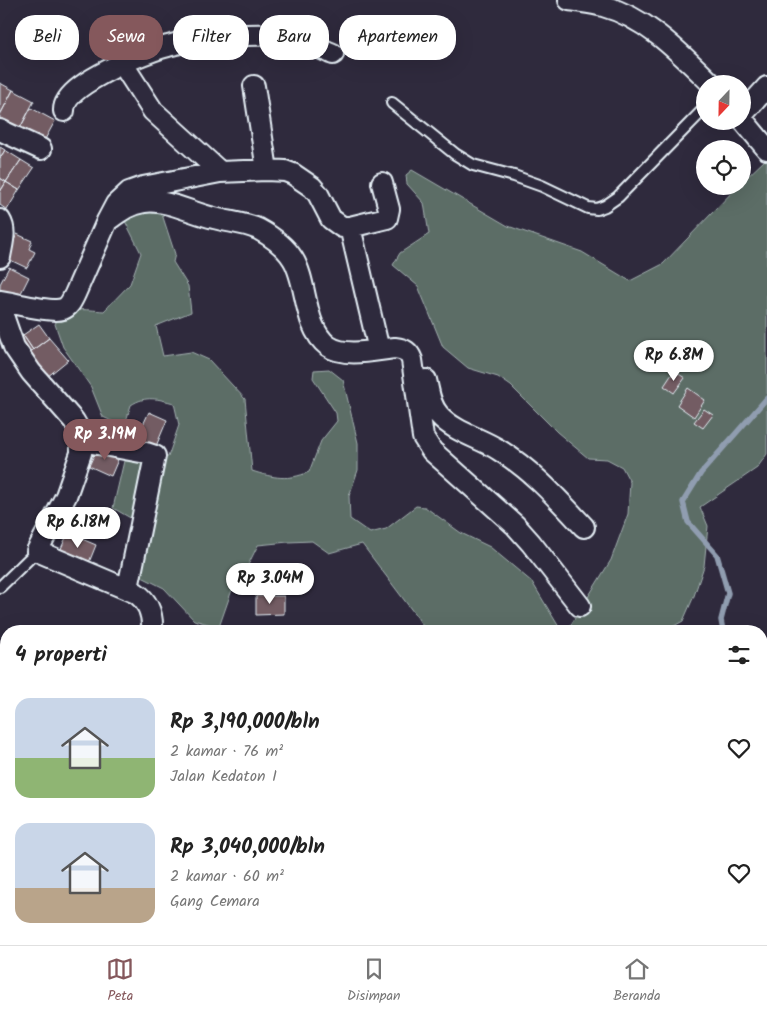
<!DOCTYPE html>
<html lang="id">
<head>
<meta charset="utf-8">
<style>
	body { margin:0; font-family:Kalam,sans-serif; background:#f6f6f6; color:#222; height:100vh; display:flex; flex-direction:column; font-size:19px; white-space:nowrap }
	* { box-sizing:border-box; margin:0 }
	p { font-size:16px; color:#767676 }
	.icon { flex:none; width:28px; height:28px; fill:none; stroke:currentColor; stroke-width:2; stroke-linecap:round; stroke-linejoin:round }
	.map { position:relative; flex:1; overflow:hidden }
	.side { position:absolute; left:0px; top:625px; width:768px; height:320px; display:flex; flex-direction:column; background:#fff; border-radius:20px 20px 0 0; box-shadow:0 5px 20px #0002 }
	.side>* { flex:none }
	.guide { position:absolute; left:15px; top:15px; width:500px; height:45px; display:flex; gap:10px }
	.needle { width:32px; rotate:202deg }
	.buttons { position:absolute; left:696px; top:75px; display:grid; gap:10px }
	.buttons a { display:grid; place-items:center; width:55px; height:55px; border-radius:50%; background:#fff; box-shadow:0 5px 20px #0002; font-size:25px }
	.price { position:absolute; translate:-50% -42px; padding:0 11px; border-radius:18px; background:#fff; color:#222; font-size:16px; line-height:32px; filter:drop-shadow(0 1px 2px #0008) }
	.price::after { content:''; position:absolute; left:50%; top:30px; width:15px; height:11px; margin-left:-8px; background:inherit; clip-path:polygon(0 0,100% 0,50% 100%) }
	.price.current { background:#85585c; color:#fff }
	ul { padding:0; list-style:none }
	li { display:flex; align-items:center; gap:15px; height:125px; padding:0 15px }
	li span { display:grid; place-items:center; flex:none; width:140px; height:100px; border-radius:15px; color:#555 }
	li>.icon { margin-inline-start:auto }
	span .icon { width:60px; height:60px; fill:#fffc; stroke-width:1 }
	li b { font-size:21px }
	h2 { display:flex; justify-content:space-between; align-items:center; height:60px; padding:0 15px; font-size:21px }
	.chip { padding:0 18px; border-radius:20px; background:#fff; box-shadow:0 5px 20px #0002; font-size:18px; line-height:45px }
	.chip.current { background:#85585c; color:#fff }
	.tabs { display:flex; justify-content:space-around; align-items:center; height:70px; border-top:1px solid #e0e0e0; background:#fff; font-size:14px; color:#767676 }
	.tabs a { display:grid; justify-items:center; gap:2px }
	.tabs .current { color:#85585c }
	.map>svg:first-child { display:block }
</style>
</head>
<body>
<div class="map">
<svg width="767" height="945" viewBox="0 0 767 945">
	<rect width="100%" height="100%" fill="#2f2a3d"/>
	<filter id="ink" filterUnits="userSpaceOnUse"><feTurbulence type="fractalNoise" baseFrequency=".02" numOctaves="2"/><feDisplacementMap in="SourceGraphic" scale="10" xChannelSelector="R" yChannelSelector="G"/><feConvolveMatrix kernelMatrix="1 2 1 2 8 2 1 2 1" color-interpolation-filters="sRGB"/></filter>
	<g filter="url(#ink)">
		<path fill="#5b6d66" stroke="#a2afaf" d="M767,158v296l-10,14 -57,39 8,19 -4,40 -10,30 -11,25 -18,10h-98l44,-71 17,-46 2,-32 -8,-15 -15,-8 -19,-1 -31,-26 -46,-46 -13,-9 -30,-9 -25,-21 -25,-61 -25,-21 7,-12 29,-19 -5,-31 -17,-19 -1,-9 6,-5 96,56 74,26 48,29 33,-17 75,-78h4l1,-5z
			M158,202l17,52 -2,8 15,24 3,26 -35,14 7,30 28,-4 18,8 36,39 7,72c22,7 36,10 57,1l12,-31 16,-20 -1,-8 -23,-35 1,-8 15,-1 14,11 15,63v27l-9,26 1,23 20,14 16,-4 30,-23 9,1 36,26 29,14 42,35 27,45 7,4h-140l-9,-14 -55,-73 -33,9 -17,-12 -24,1 -30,3 -12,24 -12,15 -15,43 -25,-7 -30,-32 -22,-11 -8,-57 -21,-12 11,-47 44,-4 11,-32 -5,-22c-16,-4 -28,-8 -43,2l-5,16 -8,3 -15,-7 -12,-30 -28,-40 -8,-23c9,-19 31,-14 49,-13l26,-27 11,-31 -22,-44z"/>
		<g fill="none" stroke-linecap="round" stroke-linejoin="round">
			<path stroke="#909db0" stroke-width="5.5" d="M723,631l-2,-11 7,-27 -11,-38 -29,-33 -5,-20 18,-29 66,-75
				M761,691l6,11
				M366,939l3,6"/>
		</g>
		<path fill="#735c64" stroke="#e8f1f8" d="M0,83l13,7 -13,25z
			M13,90l21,11 -15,29 -19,-10v-5z
			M31,108l24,13 -12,22 -24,-13z
			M0,147l5,3 -5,8z
			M5,150l16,10 -15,22 -6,-4v-20z
			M21,160l13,8 -15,22 -13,-8z
			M0,178l6,4 -6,10z
			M6,182l13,8 -12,20 -7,-5v-13z
			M17,234l15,7 -3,8 6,3 -8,16 -21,-10z
			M9,267l20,10 -11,22 -18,-9v-6z
			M39,324l10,14 -16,12 -10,-15z
			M23,335l10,15 -6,4 -11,-16z
			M49,338l19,22 -21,17 -20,-23z
			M674,371l11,7 -11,15 -10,-7z
			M688,388l17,12 -11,17 -17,-12z
			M704,409l9,6 -10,13 -9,-6z
			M149,412l18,8 -13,31 -19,-9z
			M98,446l22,9 -9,21 -22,-10z
			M68,533l28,12 -8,20 -29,-12z
			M256,596h28v18l-28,1z
			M22,939h27l-1,6 -27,-1z"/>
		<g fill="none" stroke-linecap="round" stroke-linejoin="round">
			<defs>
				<path id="lane" d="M392,103l63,51 18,11 41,11 28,10 46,22 9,1 8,-3 13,-9 87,-89
					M0,587l37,-36"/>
				<path id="street" d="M569,0c11,2 24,3 34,6 44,12 77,47 109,78
					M254,86l13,84
					M64,111c-1,-21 42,-39 58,-48
					M742,115l25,-28
					M742,119l25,30
					M0,130l41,19
					M220,172l-67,-61 -31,-48c15,-6 30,-13 46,-17 31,-9 99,-16 129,-7 12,3 24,10 36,15
					M0,220c7,11 2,24 0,37
					M107,221c11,-8 22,-17 37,-19 24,-3 47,11 70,16 15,4 31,5 44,11 13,7 27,17 35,30 15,24 10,68 35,87 17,12 48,4 67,2 10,1 14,4 17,12l11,77 9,14 83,74 16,18 49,63
					M350,227l29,123
					M0,301c15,2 51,12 63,8 6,-2 9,-9 12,-15l32,-73 9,-17 13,-12 14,-5 77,-15 47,-2 18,1 8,3 19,13 6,7 13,25 11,8h8l37,-9 2,-9 -7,-26
					M0,307l14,40 17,25 43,49 7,12v20l-15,43 -29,55 99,42c13,9 17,22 16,38
					M426,380c3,12 4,26 13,35 15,17 41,23 60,35 33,20 58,48 85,77
					M82,441l64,12 9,3 -27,132
					M60,945l1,-6"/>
			</defs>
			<use href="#lane" stroke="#e8f1f8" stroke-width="14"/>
			<use href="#street" stroke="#e8f1f8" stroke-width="24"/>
			<use href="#lane" stroke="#2f2a3d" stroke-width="10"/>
			<use href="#street" stroke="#2f2a3d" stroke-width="20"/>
		</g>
	</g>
</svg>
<div class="buttons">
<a><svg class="needle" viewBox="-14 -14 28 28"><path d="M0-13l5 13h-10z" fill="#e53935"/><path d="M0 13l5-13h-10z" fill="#767676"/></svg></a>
<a><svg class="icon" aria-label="locate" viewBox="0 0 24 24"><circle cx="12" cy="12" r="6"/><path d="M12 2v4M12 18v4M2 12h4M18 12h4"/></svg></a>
</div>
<b class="price" style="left:674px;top:382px">Rp 6.8M</b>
<b class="price current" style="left:105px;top:461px">Rp 3.19M</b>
<b class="price" style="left:78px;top:549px">Rp 6.18M</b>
<b class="price" style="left:270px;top:605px">Rp 3.04M</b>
<div class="guide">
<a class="chip">Beli</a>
<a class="chip current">Sewa</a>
<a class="chip">Filter</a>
<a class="chip">Baru</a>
<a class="chip">Apartemen</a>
</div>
<section class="side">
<h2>4 properti<svg class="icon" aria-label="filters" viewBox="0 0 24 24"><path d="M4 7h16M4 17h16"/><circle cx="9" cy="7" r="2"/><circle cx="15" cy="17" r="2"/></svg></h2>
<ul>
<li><span style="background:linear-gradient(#c9d6e8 60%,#8fb573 0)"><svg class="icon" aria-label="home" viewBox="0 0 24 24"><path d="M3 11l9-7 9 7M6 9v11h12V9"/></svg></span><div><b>Rp 3,190,000/bln</b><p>2 kamar · 76 m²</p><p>Jalan Kedaton I</p></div><svg class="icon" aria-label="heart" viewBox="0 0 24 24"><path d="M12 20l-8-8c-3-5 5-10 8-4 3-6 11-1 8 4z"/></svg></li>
<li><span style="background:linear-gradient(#c9d6e8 65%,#b9a48a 0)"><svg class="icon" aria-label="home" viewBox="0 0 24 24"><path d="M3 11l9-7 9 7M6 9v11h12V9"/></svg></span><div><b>Rp 3,040,000/bln</b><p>2 kamar · 60 m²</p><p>Gang Cemara</p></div><svg class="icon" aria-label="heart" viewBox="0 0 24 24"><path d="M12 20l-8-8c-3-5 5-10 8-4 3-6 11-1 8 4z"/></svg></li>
</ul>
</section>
</div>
<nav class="tabs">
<a class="current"><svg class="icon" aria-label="map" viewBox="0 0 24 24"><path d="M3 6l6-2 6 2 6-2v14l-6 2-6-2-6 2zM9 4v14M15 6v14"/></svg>Peta</a>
<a><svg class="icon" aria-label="saved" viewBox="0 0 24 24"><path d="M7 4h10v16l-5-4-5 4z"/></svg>Disimpan</a>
<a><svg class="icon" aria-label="home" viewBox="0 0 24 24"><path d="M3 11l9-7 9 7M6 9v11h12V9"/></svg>Beranda</a>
</nav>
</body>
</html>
